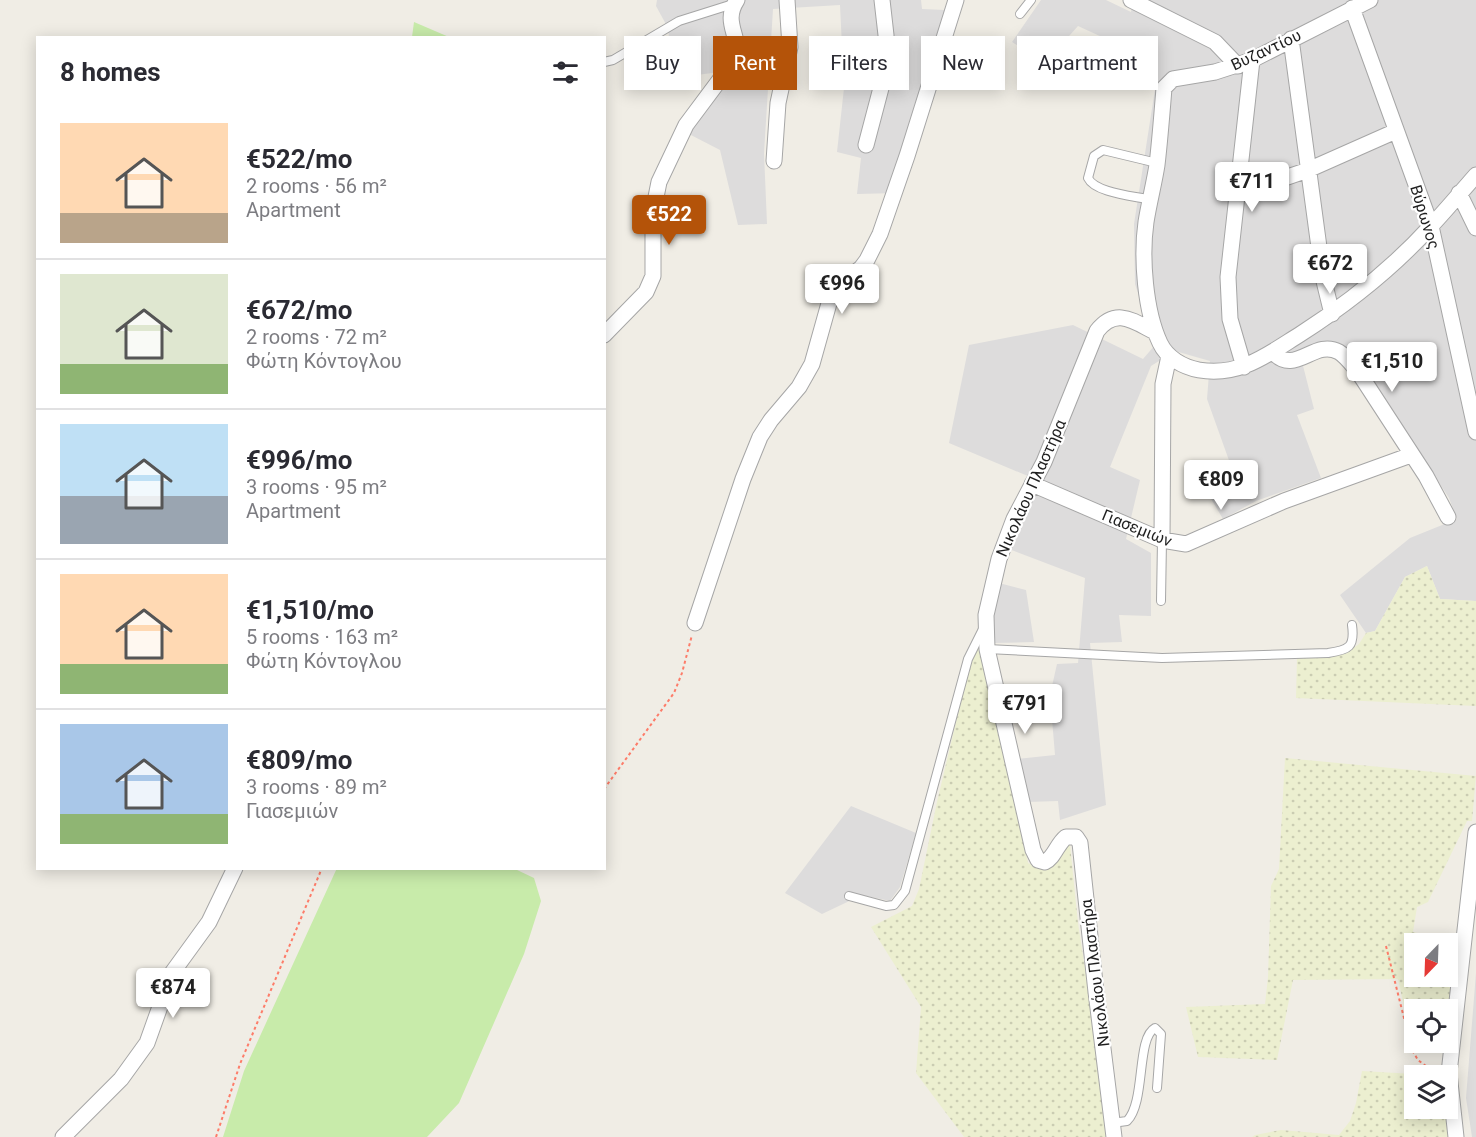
<!DOCTYPE html>
<html lang="en">
<head>
<meta charset="utf-8">
<style>
	body { margin:0; font-family:Roboto,sans-serif; background:#f7f7f7; color:#2b2b33; height:100vh; display:flex; flex-direction:column; font-size:22px; white-space:nowrap }
	* { box-sizing:border-box; margin:0 }
	p { font-size:20px; color:#7c7c81 }
	.icon { flex:none; width:33px; height:33px; fill:none; stroke:currentColor; stroke-width:2; stroke-linecap:round; stroke-linejoin:round }
	.map { position:relative; flex:1; overflow:hidden }
	.side { position:absolute; left:36px; top:36px; width:570px; height:834px; display:flex; flex-direction:column; background:#fff; border-radius:0px; box-shadow:0 3px 15px #0003 }
	.side>* { flex:none }
	.hud { position:absolute; left:624px; top:36px; width:570px; height:54px; display:flex; gap:12px }
	.needle { width:39px; rotate:203deg }
	.controls { position:absolute; left:1404px; top:933px; display:grid; gap:12px }
	.controls a { display:grid; place-items:center; width:54px; height:54px; border-radius:0px; background:#fff; box-shadow:0 3px 15px #0003; font-size:30px }
	.price { position:absolute; translate:-50% -51px; padding:0 14px; border-radius:6px; background:#fff; color:#222; font-size:20px; line-height:39px; filter:drop-shadow(0 2px 3px #0008) }
	.price::after { content:''; position:absolute; left:50%; top:36px; width:18px; height:14px; margin-left:-9px; background:inherit; clip-path:polygon(0 0,100% 0,50% 100%) }
	.price.current { background:#b45309; color:#fff }
	ul { padding:0; list-style:none }
	li { display:flex; align-items:center; gap:18px; height:150px; padding:0 24px }
	li+li { border-top:2px solid #e1e1e2 }
	li span { display:grid; place-items:center; flex:none; width:168px; height:120px; border-radius:0px; color:#555 }
	li>.icon { margin-inline-start:auto }
	span .icon { width:72px; height:72px; fill:#fffc; stroke-width:1 }
	li b { font-size:26px }
	h2 { display:flex; justify-content:space-between; align-items:center; height:72px; padding:0 24px; font-size:26px }
	.chip { padding:0 21px; border-radius:0px; background:#fff; box-shadow:0 3px 15px #0003; font-size:21px; line-height:54px }
	.chip.current { background:#b45309; color:#fff }
	.map>svg:first-child { display:block }
</style>
</head>
<body>
<div class="map">
<svg width="1476" height="1137" viewBox="0 0 1476 1137">
	<defs>
		<pattern id="farmland-dots" width="8" height="8" patternUnits="userSpaceOnUse" patternTransform="scale(1.5)"><rect width="8" height="8" fill="#ecefd0"/><path d="M2 2h.1M6 6h.1" fill="none" stroke="#caccb2" stroke-width="1.8" stroke-linecap="round"/></pattern>
	</defs>
	<rect width="100%" height="100%" fill="#f0ede5"/>
	<path fill="#dddcdc" d="M657,0h264l1,9 23,1 -3,30 -45,153 -40,1 4,-36 -24,-6 7,-64 -4,-83 -67,4 -9,144 3,71 -29,1 -18,-75 -33,-17 33,-61 -47,6 -5,-50 -12,-22z
		M1041,0h65l25,12 2,-12h343v601l-36,-2 -13,-33 -22,11 -30,54 -9,2 -26,-38 70,-57 47,-19 -8,-21 -89,-137 -14,-12 -28,-6 -19,7 15,59 -17,6 24,63 -65,23 -33,18 -22,-37 30,-16 -24,-67 3,-38 -35,-10 -24,15 -41,101 30,13 -14,59 25,14v63l-32,-1 3,27 -32,1 16,162 -46,15 -2,-19 -31,1 -10,-43 38,-4 -5,-60 7,-31 21,-1 7,-85 -76,-29 33,-67 -93,-39 20,-98 104,-20 70,34 12,-14 -20,-61 -1,-60 24,-154 -17,2 -2,-18 -61,-28 -33,37 -33,-21z
		M999,583l27,7 8,52 -42,1 -3,-24z
		M851,806l65,27 -16,54 -10,14 -28,-6 -40,19 -37,-21z
		M1476,973v164h-4l-6,-39z"/>
	<path fill="url(#farmland-dots)" fill-rule="evenodd" d="M1427,566l13,33 36,2v105l-180,-8 1,-41 48,-3 14,-10 7,-11 9,-2 30,-54z
		M982,638l46,225 12,5 27,-26 3,3 8,78 23,151 6,63h-143l-48,-64 5,-66 -50,-80 41,-21 7,-17 18,-87 33,-139z
		M1285,758l191,18 -4,45h-5l-39,81 -11,5 -4,25 47,12 -4,35 -11,30 -31,1v20l-10,-24 -6,-27 -105,1 -16,80 -79,-3 -12,-50 79,-3 3,-27 3,-91 8,-17zM1414,944h34v32h-34z
		M1362,1071l69,4 -17,1v32l33,1 4,28h-199l3,-2 26,-5 58,5 11,-14 6,-18z"/>
	<path fill="#c8ebaa" d="M414,22l35,15h-37z
		M337,868l178,1 19,9 7,23 -17,53 -65,149 -32,34h-204l21,-66z"/>
	<g fill="none" stroke-linecap="round" stroke-linejoin="round">
		<defs>
			<path id="lane" d="M1020,14l11,-14
				M604,62l9,-2 66,-39 54,-17
				M1151,200c-16,-4 -56,-7 -63,-22l6,-22 9,-6 54,13
				M1161,601l1,-61
				M987,649l175,9 166,-5c21,-3 27,-6 24,-28
				M849,896l37,10 8,-1 11,-14 63,-232 16,-32
				M1112,1123l15,-2c19,-19 9,-83 28,-93l6,6 -4,54"/>
			<path id="street" d="M1131,0l84,42 23,24
				M1370,0l-118,60 -37,12 -42,7 -9,9c-2,25 -4,51 -7,77 -3,19 -8,38 -11,57 -5,35 -1,89 14,121 7,15 23,24 39,27 40,7 68,-15 100,-35 50,-32 92,-65 132,-109 16,-17 30,-34 45,-51
				M1352,8l79,218 45,206
				M1291,39l32,238 9,37
				M866,145l20,-76v-34l-4,-35
				M774,161l4,-58 12,-56 -3,-47
				M1459,193l17,35
				M1238,194l70,-24 88,-39
				M604,335l42,-43 7,-16v-64l6,-30 27,-57 50,-67c5,-23 -14,-35 1,-58
				M1273,352c22,25 41,-14 66,0 8,5 14,14 20,21l67,103 22,41
				M1244,367l-14,-48 -2,-42 24,-217
				M1032,484l130,56 24,4 98,-43 127,-46
				M1162,540l1,-156 6,-28
				M695,623l48,-144 17,-42 11,-17 28,-33 13,-23 21,-75 28,-21 6,-8 13,-26 27,-78 49,-156
				M63,1137l58,-58 26,-36 25,-70 37,-51 26,-54
				M1114,1137l-18,-145 -16,-149 -4,-6h-10c-9,7 -12,21 -21,25l-7,-2 -5,-10 -46,-201 -1,-34 13,-56 15,-40 30,-57 53,-131c19,-24 36,-10 58,1
				M1456,1137l-7,-64 27,-241"/>
		</defs>
		<use href="#lane" stroke="#a6a6a6" stroke-width="10"/>
		<use href="#street" stroke="#a6a6a6" stroke-width="17"/>
		<path stroke="#fd7c69" stroke-width="2" stroke-dasharray="3 3" stroke-linecap="butt" d="M604,789l70,-96 8,-20 10,-38
			M1386,946l26,104 6,10 17,13
			M216,1137l24,-73 82,-196"/>
		<use href="#lane" stroke="#fff" stroke-width="8"/>
		<use href="#street" stroke="#fff" stroke-width="15"/>
	</g>
	<g text-anchor="middle" dominant-baseline="central" stroke-width="4.5" stroke-linejoin="round" paint-order="stroke">
		<g font-size="16" fill="#1f1f1f" stroke="#fff">
			<text transform="translate(1266 50) rotate(-25)">Βυζαντίου</text>
			<text transform="translate(1425 217) rotate(73)">Βύρωνος</text>
			<text transform="translate(1031 488) rotate(-66)">Νικολάου Πλαστήρα</text>
			<text transform="translate(1137 528) rotate(22)">Γιασεμιών</text>
			<text transform="translate(1095 973) rotate(-97)">Νικολάου Πλαστήρα</text>
		</g>
	</g>
</svg>
<div class="controls">
<a><svg class="needle" viewBox="-14 -14 28 28"><path d="M0-13l5 13h-10z" fill="#e53935"/><path d="M0 13l5-13h-10z" fill="#7c7c81"/></svg></a>
<a><svg class="icon" aria-label="locate" viewBox="0 0 24 24"><circle cx="12" cy="12" r="6"/><path d="M12 2v4M12 18v4M2 12h4M18 12h4"/></svg></a>
<a><svg class="icon" aria-label="layers" viewBox="0 0 24 24"><path d="M12 4l9 5-9 5-9-5zM3 14l9 5 9-5"/></svg></a>
</div>
<b class="price" style="left:1252px;top:213px">€711</b>
<b class="price current" style="left:669px;top:246px">€522</b>
<b class="price" style="left:1330px;top:295px">€672</b>
<b class="price" style="left:842px;top:315px">€996</b>
<b class="price" style="left:1392px;top:393px">€1,510</b>
<b class="price" style="left:1221px;top:511px">€809</b>
<b class="price" style="left:1025px;top:735px">€791</b>
<b class="price" style="left:173px;top:1019px">€874</b>
<div class="hud">
<a class="chip">Buy</a>
<a class="chip current">Rent</a>
<a class="chip">Filters</a>
<a class="chip">New</a>
<a class="chip">Apartment</a>
</div>
<section class="side">
<h2>8 homes<svg class="icon" aria-label="filters" viewBox="0 0 24 24"><path d="M4 7h16M4 17h16"/><circle cx="9" cy="7" r="2"/><circle cx="15" cy="17" r="2"/></svg></h2>
<ul>
<li><span style="background:linear-gradient(#ffd9b3 75%,#b9a48a 0)"><svg class="icon" aria-label="home" viewBox="0 0 24 24"><path d="M3 11l9-7 9 7M6 9v11h12V9"/></svg></span><div><b>€522/mo</b><p>2 rooms · 56 m²</p><p>Apartment</p></div></li>
<li><span style="background:linear-gradient(#dfe7d0 75%,#8fb573 0)"><svg class="icon" aria-label="home" viewBox="0 0 24 24"><path d="M3 11l9-7 9 7M6 9v11h12V9"/></svg></span><div><b>€672/mo</b><p>2 rooms · 72 m²</p><p>Φώτη Κόντογλου</p></div></li>
<li><span style="background:linear-gradient(#bfe0f5 60%,#9aa5b1 0)"><svg class="icon" aria-label="home" viewBox="0 0 24 24"><path d="M3 11l9-7 9 7M6 9v11h12V9"/></svg></span><div><b>€996/mo</b><p>3 rooms · 95 m²</p><p>Apartment</p></div></li>
<li><span style="background:linear-gradient(#ffd9b3 75%,#8fb573 0)"><svg class="icon" aria-label="home" viewBox="0 0 24 24"><path d="M3 11l9-7 9 7M6 9v11h12V9"/></svg></span><div><b>€1,510/mo</b><p>5 rooms · 163 m²</p><p>Φώτη Κόντογλου</p></div></li>
<li><span style="background:linear-gradient(#a9c7e8 75%,#8fb573 0)"><svg class="icon" aria-label="home" viewBox="0 0 24 24"><path d="M3 11l9-7 9 7M6 9v11h12V9"/></svg></span><div><b>€809/mo</b><p>3 rooms · 89 m²</p><p>Γιασεμιών</p></div></li>
</ul>
</section>
</div>
</body>
</html>
